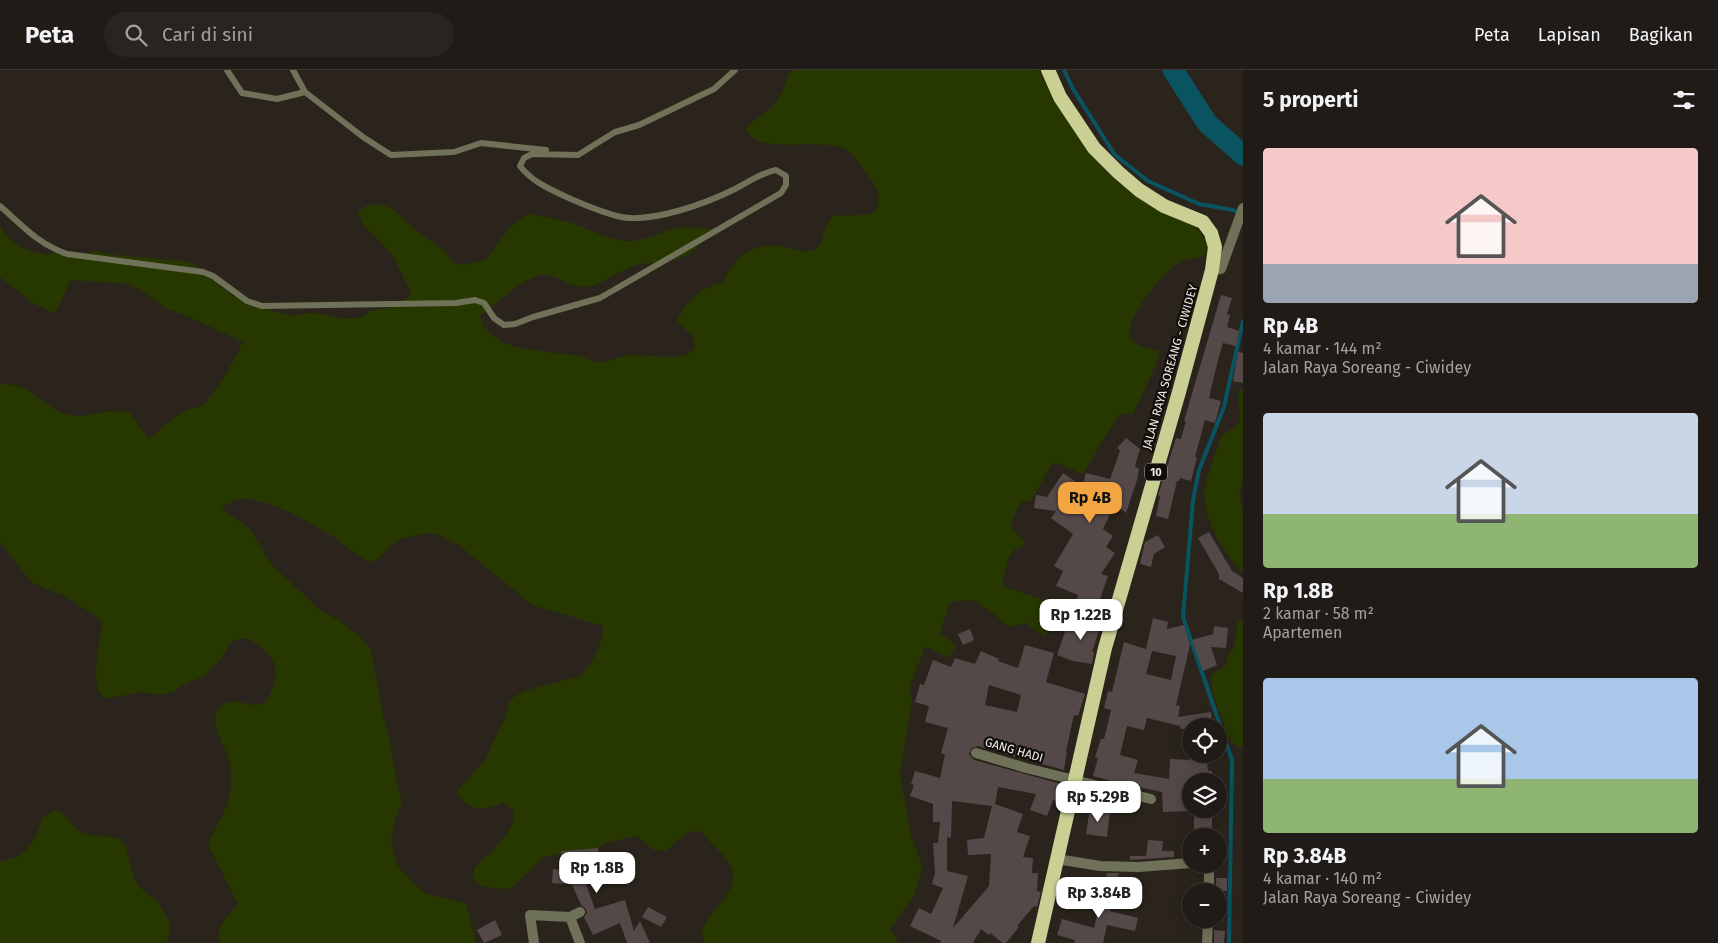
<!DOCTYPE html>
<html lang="id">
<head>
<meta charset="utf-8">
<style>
	body { margin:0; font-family:"Fira Sans",sans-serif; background:#28241f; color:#f1f3f6; height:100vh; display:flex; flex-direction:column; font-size:19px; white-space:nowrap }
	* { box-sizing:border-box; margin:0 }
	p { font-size:16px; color:#a2a1a1 }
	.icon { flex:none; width:28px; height:28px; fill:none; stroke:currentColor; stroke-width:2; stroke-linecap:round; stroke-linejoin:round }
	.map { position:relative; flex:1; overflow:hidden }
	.panel { display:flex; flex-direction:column; background:#201b16; width:475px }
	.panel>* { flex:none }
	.tools { position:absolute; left:1182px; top:648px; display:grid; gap:10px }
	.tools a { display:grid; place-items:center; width:45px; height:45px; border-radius:50%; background:#201b16; box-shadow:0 2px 12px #0003,0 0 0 1px #3d3935; font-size:25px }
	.price { position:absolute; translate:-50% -42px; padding:0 11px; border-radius:10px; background:#fff; color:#222; font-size:16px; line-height:32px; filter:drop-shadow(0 1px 2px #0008) }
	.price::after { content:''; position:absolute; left:50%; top:30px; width:15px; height:11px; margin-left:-8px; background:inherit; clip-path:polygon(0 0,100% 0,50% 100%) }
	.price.current { background:#f2a541; color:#111 }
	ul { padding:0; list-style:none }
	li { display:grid; align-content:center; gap:10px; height:265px; padding:0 20px }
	li span { display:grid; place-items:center; height:155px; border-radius:5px; color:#555 }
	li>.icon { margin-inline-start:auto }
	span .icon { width:90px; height:90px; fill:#fffc; stroke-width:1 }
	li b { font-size:21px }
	h2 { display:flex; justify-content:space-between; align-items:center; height:60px; padding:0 20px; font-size:21px }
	header { display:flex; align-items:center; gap:30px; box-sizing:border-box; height:70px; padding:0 25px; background:#201b16; border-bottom:1px solid #3d3935 }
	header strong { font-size:24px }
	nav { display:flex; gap:28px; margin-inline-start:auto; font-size:18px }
	.search { width:350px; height:45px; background:#28241f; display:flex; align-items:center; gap:12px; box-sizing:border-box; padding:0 18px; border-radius:28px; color:#a2a1a1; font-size:19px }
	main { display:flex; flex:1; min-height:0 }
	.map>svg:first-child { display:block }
</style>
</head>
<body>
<header>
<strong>Peta</strong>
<div class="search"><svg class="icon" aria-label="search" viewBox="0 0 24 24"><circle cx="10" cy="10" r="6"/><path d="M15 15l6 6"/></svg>Cari di sini</div>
<nav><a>Peta</a><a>Lapisan</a><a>Bagikan</a></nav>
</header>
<main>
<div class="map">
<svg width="1243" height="873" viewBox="0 0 1243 873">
	<rect width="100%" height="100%" fill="#2a241d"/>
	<path fill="#273700" d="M792,0h246l49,76 20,27 87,50 17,26c-8,12 -20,7 -31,13 -17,11 -46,46 -50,66 0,3 1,8 1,12l9,6 20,5 -8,23 -19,40h-14l-36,60 -25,-11 -6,1 -21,37 -10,1 -9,19v9l12,10 -1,6c-16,2 -17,26 -21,40l39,13 13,28 -9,10 -19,-14 -18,4 -13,-12 -23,-15 -22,2 -10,31 16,13 -7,12 -24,-12 -16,43 3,10 -12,75 11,63 12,29 -9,30 -24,33 9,14h-194c-1,-3 -3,-8 -3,-11 2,-19 37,-37 30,-62 -4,-12 -23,-29 -32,-39l-12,1 -23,19 -11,-1 -18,-14 -28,6 -10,6 -54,9 -33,32 -29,-2 -8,-8v-11c12,-12 47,-40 38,-58 -2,-3 -7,-6 -9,-8 -17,11 -37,8 -47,-10l29,-32 21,-45 2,-11 7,-8 9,-5 57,-15c11,-16 23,-29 22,-50l-71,-21 -73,-60 -21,-10 -11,-2 -19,4 -11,4 -9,7 -7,9 -11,5c-12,-6 -21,-14 -32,-22 -22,-14 -42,-27 -67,-35 -21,-7 -32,-10 -50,4l28,19 23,37 48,45 20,11 17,13 14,16 12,65 6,22 9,50 4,14 -8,21 -3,21 6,22 14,16 16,13 39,9 10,40h-256c-5,-18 7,-26 18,-39l-30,-59c8,-23 21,-33 23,-60 1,-9 -1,-23 -4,-31 -6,-16 -25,-45 3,-52 8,-1 16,2 23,3 4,0 8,-1 12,-2 13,-20 17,-40 -4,-56 -11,-9 -15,-10 -29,-6l-12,19 -16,16 -21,9 -10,7 -11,3 -22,-3 -35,7c-2,-3 -6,-7 -7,-10 -5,-15 2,-49 4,-65l-6,-8 -30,-19 -31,-13 -9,-8 -26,-34v-158c31,-1 38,18 63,29 15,6 27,1 42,-1 8,-1 16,-1 24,0l20,27c16,-14 32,-31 54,-33l21,-28 19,-36 -56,-26 -20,-7 -28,-20 -10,-5 -58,-4 -16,33 -21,-9 -34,-27v-51c6,13 26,26 41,28 16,2 25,-7 42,0l11,-3 20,4 70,6 11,4 36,30 33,14 31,7 11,-3h11l23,5 11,1 11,-2 9,-6 18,-3 23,-13 -19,-39 -31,-33 -5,-11 9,-6 10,-2 11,2 9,5 16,16 35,26 6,9 11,3 22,-6 23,-31 18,-14c15,2 31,5 45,9 18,6 35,17 54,18 15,1 30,-7 44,-11 15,-4 28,-3 42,-1 -7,8 -14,19 -23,25 -15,9 -36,8 -52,11 -18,4 -38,24 -57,22 -15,-2 -24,-14 -40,-12 -15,3 -47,30 -60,41l3,10 8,8 12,9 21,6 57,7 14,6h11l20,-7 49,2 11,-2 9,-7 -2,-11 -16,-16c7,-20 26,-34 47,-39 8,-25 30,-39 56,-36 11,1 24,9 35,3 8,-4 6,-12 10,-19 2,-5 5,-9 8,-14 15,-2 29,1 43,-4 5,-20 2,-23 -9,-38 -7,-10 -13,-20 -23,-25 -23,-11 -70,3 -91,-11 -3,-2 -5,-7 -7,-9 9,-11 22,-16 30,-27 8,-10 9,-23 16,-32z
		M1243,318v91l-4,14 4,16v63c-20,-16 -43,-59 -38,-86 4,-16 11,-33 16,-49l3,-4 9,-4 7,-9 -2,-27z
		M1238,550l5,1v125h-5l-7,-3c-5,-14 -22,-53 -20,-66 2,-5 8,-7 13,-9l6,-17 4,-2z
		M53,740l10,4 16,17 12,4 27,3 7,7 9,33 5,9 19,15 12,21v11l-4,9h-166v-81l17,-5 9,-7 7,-9 10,-23z"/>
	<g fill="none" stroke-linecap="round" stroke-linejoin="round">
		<path stroke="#0a5360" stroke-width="4" d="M1064,0l9,19 42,66 33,26 51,23 34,6 8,4
			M1229,873l3,-183 -49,-143 10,-117 6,-30 25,-63 19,-86"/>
		<path stroke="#0a5360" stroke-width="21" d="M1173,0l34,53 36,32"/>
	</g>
	<path fill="#544948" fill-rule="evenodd" d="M1221,225l11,3 -5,16 3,1 -3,12 12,4 -3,15 -13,-3 -6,21 -8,34 12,3 -6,22 -10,-3 -10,37h2l-6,24 -11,-3 -1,3h-2l-9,38 -12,-3 4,-20 -2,-1 5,-15 13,-42 5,1 5,-18h-2z
		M1238,282l5,1v30l-10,-2z
		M1126,368l14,11 -5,17 4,3 -2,11 -11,33 -8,-6 -2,3 -3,-2 -10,21 10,7 -7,11 9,6 -14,21 7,2 -12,35 -21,-8 3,-8 -22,-9 7,-15 -9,-5 19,-32 -22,-16 5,-7 -22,-3 2,-13 11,2 16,-24 19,13 4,-13 24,6 8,-22 2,-7 -3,-2z
		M1209,462l23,39 11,7v15l-24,-14v-5l-21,-36z
		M1158,465l7,12 -11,7 -3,13 -11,-3 5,-22z
		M1093,542l11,3 -12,37h2l-2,12 -19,-3 -16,-6 11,-32 19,6z
		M1153,548l15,4 -1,7 17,-4 6,20 -14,60 4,1 -2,11 33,-5 1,12 -21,2v2l-10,1 -1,-3 -33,-8 -3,12 -17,-4 -7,29 18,5 -4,13 35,6 1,-20 20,1 -1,-6h17l2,17h4v10h-21v30l-28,1 -1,-20 -29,-6v1l-40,-11 5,-18 -3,-1 6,-18h3l7,-29 -7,-2 4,-17 4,1 12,-50 22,7zM1152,581l24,5 -5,24 -25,-6z
		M1214,556l14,2 -2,20 -15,-1 6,18 -14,6 -11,-31 21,-6z
		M970,559l4,11 -11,5 -5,-11z
		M1025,575l29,8 -8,29 39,12 -7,22 -4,-1 -8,36h1l-3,19 -86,-24 -6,2 -3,6 5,6 87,24 -4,17 -4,-1 -6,16 -17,-6 6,-16 -38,-7 -3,17 28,10 -6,18 13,4 -7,21 10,1 -1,15h6l-1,18 4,1 -4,15 -3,-1 -17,20 2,1 -13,16h-3l-13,-10 -1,2 -8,-6 -8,14h-33l1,-2 -31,-15 9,-18 12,6 12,-26 -11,-4 3,-11 -2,-30h5l2,-21h-7v-18l-23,-8 4,-11 -3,-1 4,-13 25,7 5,-23 -4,-2 7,-25 -23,-6 4,-16 -14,-4 5,-18 4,1 9,-25 18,7 4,-9 20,6 6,-13 18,8 -1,2 20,7zM989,615l32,10 -4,17 -32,-7zM952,731l40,5 -8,32 -17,2 1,15 23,-1 -2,32 -36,42 15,-52 -21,-5v-34l4,1z
		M1090,738l20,3 -3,26 -21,-3z
		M1194,739h18v20h-18z
		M1148,770l15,1 -1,10h12v6l-44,3v-4h16z
		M598,778l1,13h12l-1,18h-26l11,30 30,-9 9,31 6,-10 10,22h-23l-7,-20 -27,12 -9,-18 3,-4 -1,-4 -5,-4 -16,-36 -2,1 2,14 -13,-1 1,-14 9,1 -1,-19z
		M1107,803h12l-9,38 28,7 -3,13 -28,-6 -4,18h-29l1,-3 -18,-5 5,-16 32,9z
		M1216,808h11v13h-11z
		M648,837l19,10 -6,10 -19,-10z
		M495,850l7,15 -18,8 -7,-13z
		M1214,860l11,1 -1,12h-10z"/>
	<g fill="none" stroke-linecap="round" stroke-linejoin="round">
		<path stroke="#6f7258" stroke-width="6" d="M227,0l15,23 35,6 28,-7
			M293,0l12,22 58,45 28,18 63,-3 27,-9 65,7
			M0,136c23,20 38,38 67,48l136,18 10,4 34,25 15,5 194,-3 19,-3 9,3 10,15 10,7 11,-1 18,-7 67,-19 181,-105 5,-8v-9l-10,-6c-16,3 -27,12 -41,19 -28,14 -82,34 -114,28 -17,-4 -34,-11 -50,-18 -19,-9 -38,-16 -51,-33l4,-8 8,-4 46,1 37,-23 24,-7 75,-36 21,-19"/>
		<path stroke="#6f7258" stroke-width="10" d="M1212,200l9,-1 22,-61
			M976,683l50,15 125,31
			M1057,789l43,7 39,1 52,-4
			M1204,794l3,1 2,4v22
			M580,842l-10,5 10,26
			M534,873l-4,-28 40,2
			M1207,873l1,-24"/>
		<path stroke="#cad094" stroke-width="14" d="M1038,873l67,-295 74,-256 33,-122 3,-23 -4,-14 -8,-11 -39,-16 -25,-16 -21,-18 -24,-24 -34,-51 -12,-27"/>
	</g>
	<g text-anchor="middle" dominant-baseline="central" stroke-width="4.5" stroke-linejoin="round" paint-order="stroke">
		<rect fill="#100d0a" stroke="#aeaaa6" stroke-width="1" x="1145" y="393.5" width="22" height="17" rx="4"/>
		<g font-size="11" font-weight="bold" fill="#f2eee9">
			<text x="1156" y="402">10</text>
		</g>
		<g font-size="12" fill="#f2eee9" stroke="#100d0a">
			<text transform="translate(1170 297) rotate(-74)">JALAN RAYA SOREANG - CIWIDEY</text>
			<text transform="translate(1014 680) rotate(16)">GANG HADI</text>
		</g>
	</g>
</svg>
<div class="tools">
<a><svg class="icon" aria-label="locate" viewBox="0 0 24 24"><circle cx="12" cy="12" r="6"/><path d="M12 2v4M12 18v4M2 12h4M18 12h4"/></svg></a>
<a><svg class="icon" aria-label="layers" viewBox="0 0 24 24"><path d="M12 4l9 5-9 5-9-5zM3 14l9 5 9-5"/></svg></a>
<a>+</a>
<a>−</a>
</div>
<b class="price current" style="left:1090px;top:454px">Rp 4B</b>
<b class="price" style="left:1081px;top:571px">Rp 1.22B</b>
<b class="price" style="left:1098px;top:753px">Rp 5.29B</b>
<b class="price" style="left:597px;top:824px">Rp 1.8B</b>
<b class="price" style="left:1099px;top:849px">Rp 3.84B</b>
</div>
<section class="panel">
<h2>5 properti<svg class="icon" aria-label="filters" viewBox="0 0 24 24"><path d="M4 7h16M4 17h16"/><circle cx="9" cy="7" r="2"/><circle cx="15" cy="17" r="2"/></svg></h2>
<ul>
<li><span style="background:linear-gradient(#f6c9c9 75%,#9aa5b1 0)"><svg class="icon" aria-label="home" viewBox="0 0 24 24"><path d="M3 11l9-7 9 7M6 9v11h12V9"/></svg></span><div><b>Rp 4B</b><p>4 kamar · 144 m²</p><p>Jalan Raya Soreang - Ciwidey</p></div></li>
<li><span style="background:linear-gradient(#c9d6e8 65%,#8fb573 0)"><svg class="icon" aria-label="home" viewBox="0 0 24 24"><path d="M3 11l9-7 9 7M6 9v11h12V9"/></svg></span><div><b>Rp 1.8B</b><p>2 kamar · 58 m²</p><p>Apartemen</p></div></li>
<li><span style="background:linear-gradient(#a9c7e8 65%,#8fb573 0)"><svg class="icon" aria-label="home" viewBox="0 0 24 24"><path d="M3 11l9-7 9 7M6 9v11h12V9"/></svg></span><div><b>Rp 3.84B</b><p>4 kamar · 140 m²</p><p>Jalan Raya Soreang - Ciwidey</p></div></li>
</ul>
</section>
</main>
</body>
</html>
